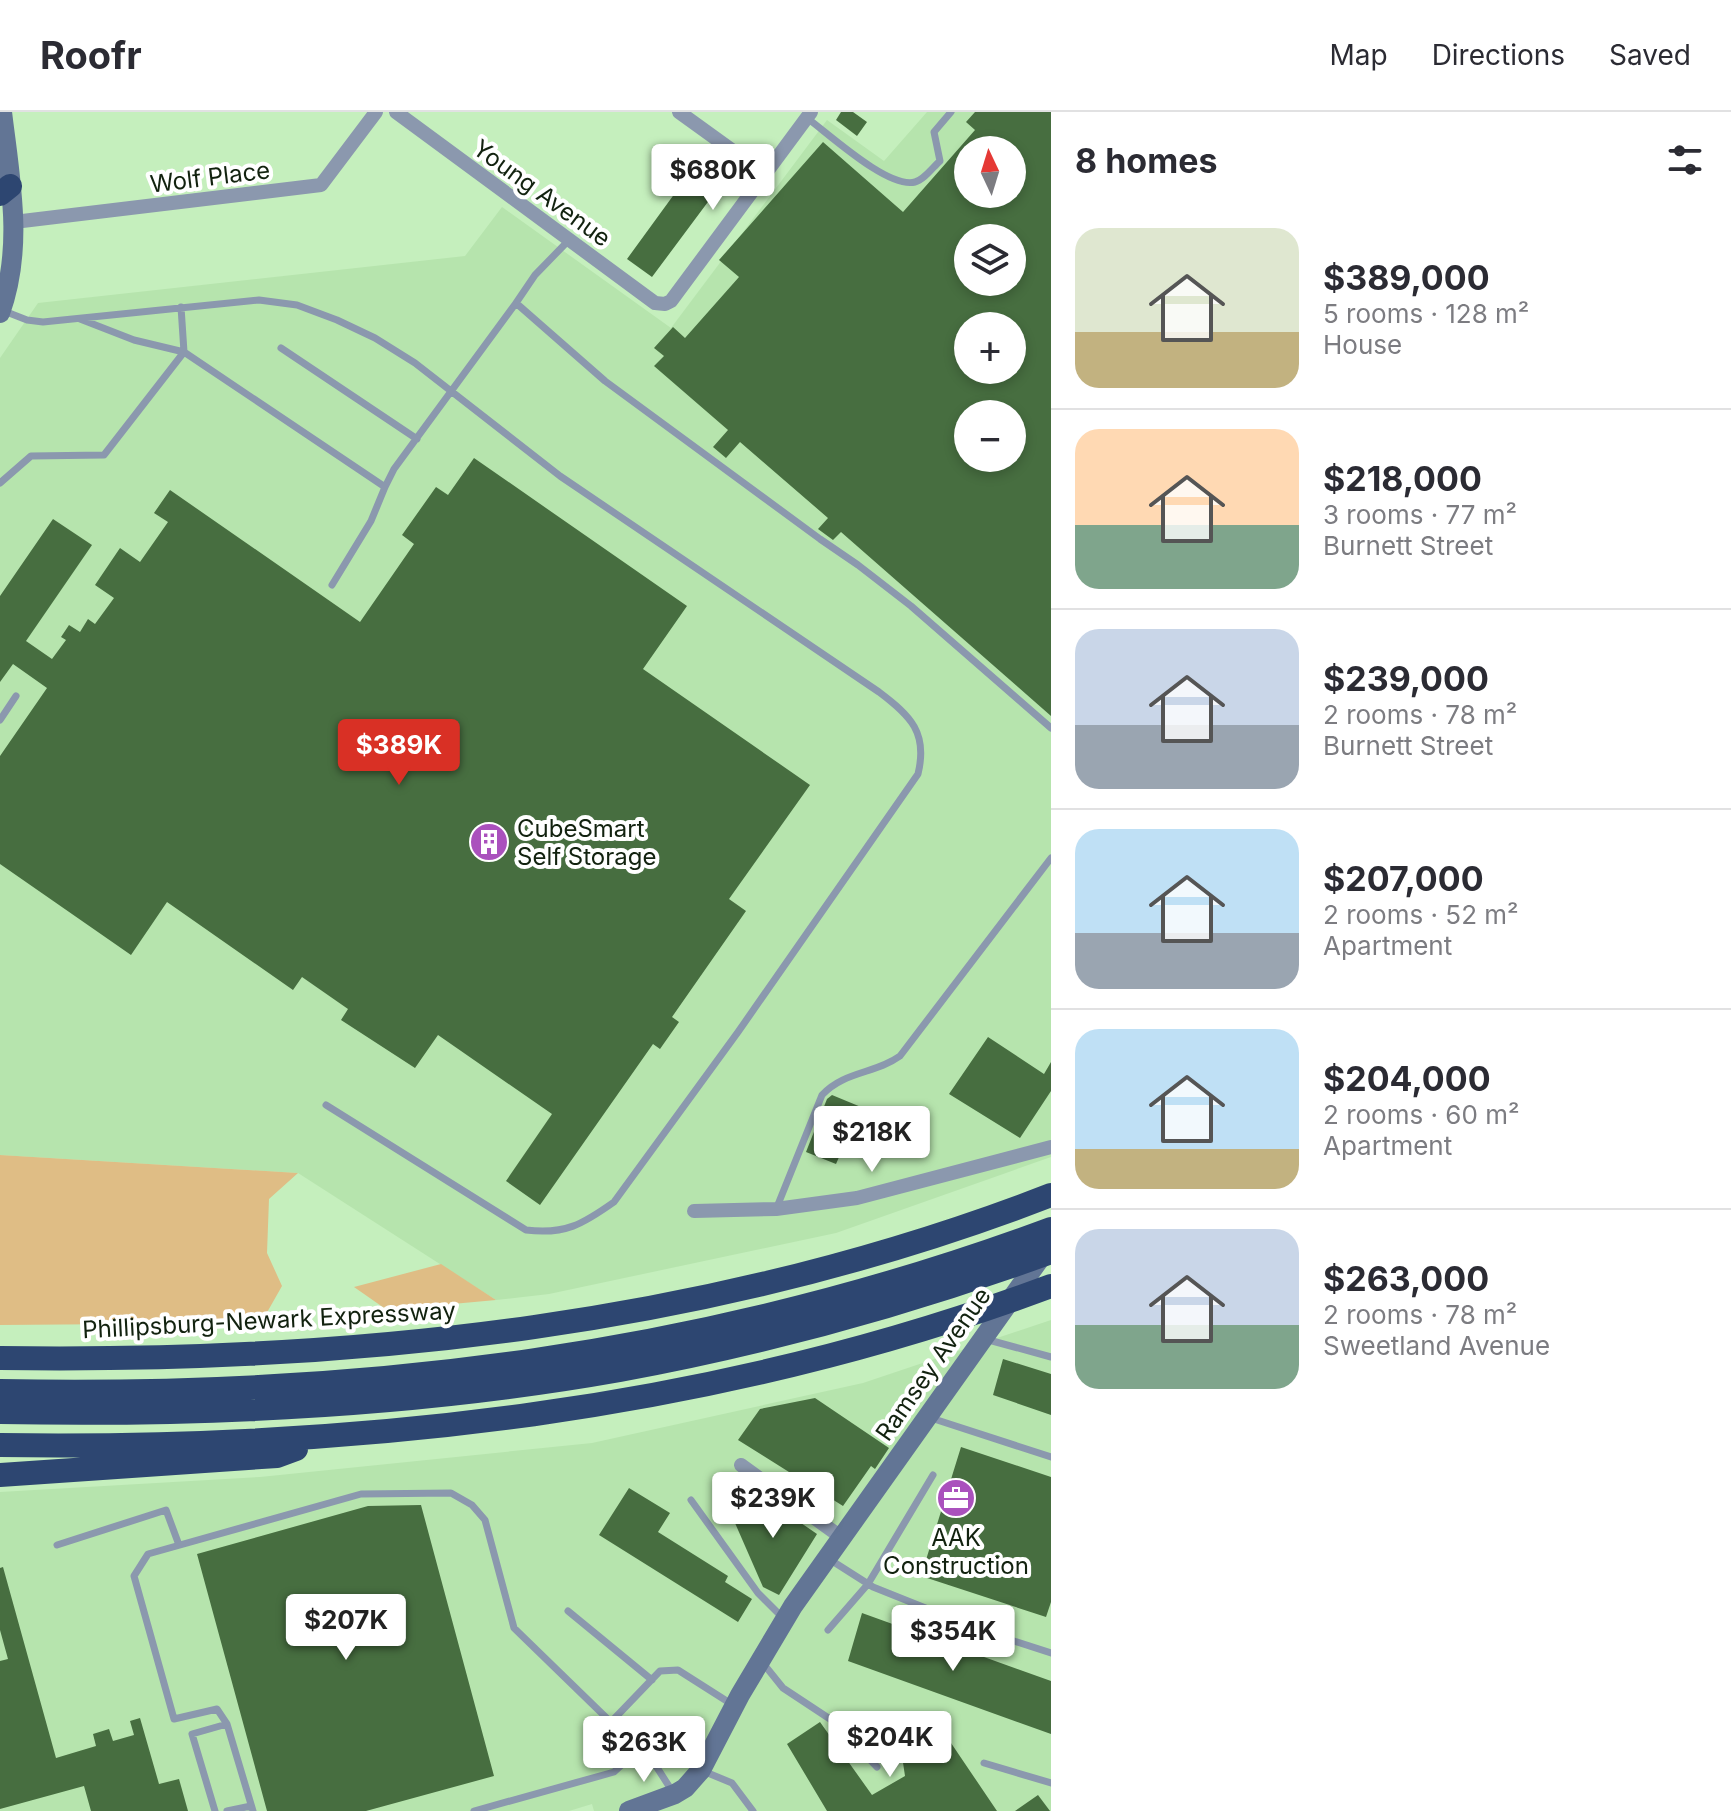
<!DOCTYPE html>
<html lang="en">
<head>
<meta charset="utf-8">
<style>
	body { margin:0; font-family:Inter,sans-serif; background:#f2f2f3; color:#2b2b33; height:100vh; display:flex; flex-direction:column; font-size:30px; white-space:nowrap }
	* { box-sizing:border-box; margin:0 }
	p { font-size:26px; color:#7c7c81 }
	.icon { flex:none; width:44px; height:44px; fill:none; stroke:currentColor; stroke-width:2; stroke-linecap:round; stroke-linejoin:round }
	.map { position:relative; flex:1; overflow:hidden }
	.drawer { display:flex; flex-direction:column; background:#fff; width:680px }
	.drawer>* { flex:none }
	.needle { width:52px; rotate:356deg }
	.buttons { position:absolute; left:954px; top:24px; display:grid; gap:16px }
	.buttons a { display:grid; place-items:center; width:72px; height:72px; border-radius:50%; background:#fff; box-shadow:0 4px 12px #0003; font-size:40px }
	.price { position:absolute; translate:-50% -68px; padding:0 18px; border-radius:8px; background:#fff; color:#222; font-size:26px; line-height:52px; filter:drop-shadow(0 2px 4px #0008) }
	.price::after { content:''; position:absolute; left:50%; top:48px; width:24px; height:18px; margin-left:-12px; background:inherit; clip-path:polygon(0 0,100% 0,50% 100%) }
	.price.on { background:#d93025; color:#fff }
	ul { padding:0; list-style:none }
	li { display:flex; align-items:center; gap:24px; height:200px; padding:0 24px }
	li+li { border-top:2px solid #e1e1e2 }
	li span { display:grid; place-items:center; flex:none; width:224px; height:160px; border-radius:24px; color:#555 }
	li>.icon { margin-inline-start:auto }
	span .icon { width:96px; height:96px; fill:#fffc; stroke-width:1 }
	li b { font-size:34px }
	h2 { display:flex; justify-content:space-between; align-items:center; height:96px; padding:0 24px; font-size:34px }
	header { display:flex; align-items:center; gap:48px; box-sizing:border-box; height:112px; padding:0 40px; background:#fff; border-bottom:2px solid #e1e1e2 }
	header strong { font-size:38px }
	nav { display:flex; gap:44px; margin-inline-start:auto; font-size:28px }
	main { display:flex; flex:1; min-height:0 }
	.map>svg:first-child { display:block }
</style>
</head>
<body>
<header>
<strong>Roofr</strong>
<nav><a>Map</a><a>Directions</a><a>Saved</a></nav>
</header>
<main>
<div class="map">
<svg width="1051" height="1699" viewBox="0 0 1051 1699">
	<rect width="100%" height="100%" fill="#c5efbd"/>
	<path fill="#b6e4ad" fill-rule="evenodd" d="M927,0h124v1045l-215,76 -287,61 -53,6 -198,-127 -298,-18v-797l38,-55 427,-47 37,-49 169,121 156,-208 57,41zM968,38h44v44h-44zM968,126h44v44h-44zM968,214h44v44h-44zM968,302h44v44h-44z
		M1051,1208v491h-457l-2,-7 -23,7h-569v-319l260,-15 332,-34 271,-60z"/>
	<path fill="#dfbd85" d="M0,1043l298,18 -29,26 -2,54 15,33 -21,37 -261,2z
		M441,1152l55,36 -109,10 -33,-23z"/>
	<path fill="#476e40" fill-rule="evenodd" d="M841,0h12l14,10 -10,14 -21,-16z
		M975,0h76v604l-210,-184 -8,8 -15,-11 10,-11 -88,-76 -14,16 -13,-11 15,-17 -74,-64 10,-10 -10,-8 19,-21 12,11 54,-61 -20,-17 104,-118 80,70 72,-82 -9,-8zM968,38h44v44h-44zM968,126h44v44h-44zM968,214h44v44h-44zM968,302h44v44h-44z
		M702,44l26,19 -76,102 -25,-18z
		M474,346l213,148 -44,63 167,116 -81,114 17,12 -74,106 7,5 -19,27 -7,-5 -113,161 -34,-24 46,-67 -114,-79 -23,33 -74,-48 7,-11 -46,-32 -9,13 -126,-88 -36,53 -131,-91v-108l47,-68 -34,-24 -13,18v-86l53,-77 39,26 -66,96 26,18 14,-19 -5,-3 8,-12 11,7 8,-13 7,5 19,-26 -19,-13 25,-37 20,14 28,-40 -14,-9 16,-23 190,132 54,-78 -12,-9 34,-48 12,8z
		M988,925l56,37 7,-12v29l-31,47 -71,-44z
		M832,983l29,12 -25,57 -30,-12 21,-53z
		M1003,1247l48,15v41l-58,-20z
		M815,1286l74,50 -14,21 -4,-3 -28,40 -105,-66 22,-31z
		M961,1335l90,30v125l-5,15 -125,-41z
		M746,1373l71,49 -38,61 -16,-8 -28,-64 21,-6 -20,-18z
		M629,1376l41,25 -12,19 70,44 -3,6 27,17 -14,23 -139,-87z
		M421,1393l73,271 -128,35h-99l-70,-257 171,-48z
		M3,1455l53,191 40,-12 -3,-12 16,-5 4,12 21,-6 -4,-14 10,-3 19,66 20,-5 9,32h-97l-7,-25 -84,23v-148l8,-2 -8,-29v-62z
		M862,1501l189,68v53l-203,-73z
		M820,1610l52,73 33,-19 -3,-20 38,-21 11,8 46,68h-170l-40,-67z
		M1038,1683l12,16h-35z"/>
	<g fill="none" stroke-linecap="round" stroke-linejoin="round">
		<path stroke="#8b98ae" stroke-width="7" d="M807,6c22,16 81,71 108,64 9,-2 18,-15 25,-21l-6,-29 17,-20
			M569,128l-34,35 -19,28 89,78 215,158 38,26 53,41 140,122
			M181,195l3,45 201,135 9,-18 122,-166
			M4,199l23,9 16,2 216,-22 38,5 40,15 38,18 40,25 145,113 319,216c32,24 49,41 39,82l-180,258 -124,170c-31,22 -49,33 -88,28l-200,-125
			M281,236l136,91
			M0,371l31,-27 73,-1 80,-103 -50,-12 -54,-21
			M332,473l39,-64 14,-34
			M0,608l16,-24
			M777,1095l45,-112c22,-24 53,-21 78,-39l151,-198
			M985,1227l66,18
			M931,1306l120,39
			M691,1388l67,93 25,25
			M57,1433l109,-35 13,35
			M829,1447l44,28 110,44 68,22
			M568,1499l84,69
			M828,1518l40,-46 65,-109
			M762,1550l21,26 50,33 44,46
			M611,1610l49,-51 18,-1 55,35
			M984,1651l67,20
			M703,1659l29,12 21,28
			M215,1699l-23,-77 35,-10
			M227,1699l24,-5
			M253,1699l-26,-87 -10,-15 -43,10 -40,-143 14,-22 213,-60 90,-1 21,12 13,15 29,108 142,138 18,28
			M474,1699l140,-39 25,-23"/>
		<path stroke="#8b98ae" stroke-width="14" d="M396,0l259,191 10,1 6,-3 140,-189
			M679,0l86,62
			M14,110l307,-37 55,-73
			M694,1099l82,-2 81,-11 194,-51
			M741,1353l100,72"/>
		<path stroke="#627595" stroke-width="20" d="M0,201c24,-66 10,-134 2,-201
			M629,1699l46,-17 10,-6 16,-18 39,-75 53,-89 253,-356"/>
		<path stroke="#2d4671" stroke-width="24" d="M0,82l10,-8
			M0,1246c358,5 715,-33 1051,-163
			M0,1279c364,7 708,-35 1051,-162
			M0,1300c207,4 417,-6 620,-42 147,-27 291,-67 431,-118
			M0,1333c357,5 715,-34 1051,-159
			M0,1363l277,-19 19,-7"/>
	</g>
	<defs>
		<symbol id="building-disc" viewBox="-11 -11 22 22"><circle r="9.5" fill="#aa51bd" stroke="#fff"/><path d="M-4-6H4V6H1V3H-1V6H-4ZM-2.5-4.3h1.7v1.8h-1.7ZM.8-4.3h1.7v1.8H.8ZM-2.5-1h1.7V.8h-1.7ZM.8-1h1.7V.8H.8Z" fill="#fff"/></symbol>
		<symbol id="office-disc" viewBox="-11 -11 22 22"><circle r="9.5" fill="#aa51bd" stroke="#fff"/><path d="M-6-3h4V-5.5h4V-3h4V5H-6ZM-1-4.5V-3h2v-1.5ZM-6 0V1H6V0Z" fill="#fff"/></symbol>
	</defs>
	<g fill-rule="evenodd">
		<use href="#building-disc" x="467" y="708" width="44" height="44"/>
		<use href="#office-disc" x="934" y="1364" width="44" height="44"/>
	</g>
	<g text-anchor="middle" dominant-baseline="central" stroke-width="8" stroke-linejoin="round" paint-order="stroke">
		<g font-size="24" fill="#12220f" stroke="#fff">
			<text transform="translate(210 65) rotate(-7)">Wolf Place</text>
			<text transform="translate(542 81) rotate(36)">Young Avenue</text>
			<text transform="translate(269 1208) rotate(-3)">Phillipsburg-Newark Expressway</text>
			<text transform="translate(933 1252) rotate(-55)">Ramsey Avenue</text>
		</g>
		<g font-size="24" fill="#12220f" stroke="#fff" text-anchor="start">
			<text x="517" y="716">CubeSmart<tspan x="517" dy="28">Self Storage</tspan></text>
			<text x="956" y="1425" text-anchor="middle">AAK<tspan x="956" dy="28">Construction</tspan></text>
		</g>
	</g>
</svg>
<div class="buttons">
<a><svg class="needle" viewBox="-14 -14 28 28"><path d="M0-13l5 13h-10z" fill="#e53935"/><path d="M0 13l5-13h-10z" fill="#7c7c81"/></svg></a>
<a><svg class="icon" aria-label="layers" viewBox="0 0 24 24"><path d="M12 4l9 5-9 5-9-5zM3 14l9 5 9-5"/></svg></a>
<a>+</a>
<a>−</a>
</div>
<b class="price" style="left:713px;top:100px">$680K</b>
<b class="price on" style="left:399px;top:675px">$389K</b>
<b class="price" style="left:872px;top:1062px">$218K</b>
<b class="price" style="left:773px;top:1428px">$239K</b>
<b class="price" style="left:346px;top:1550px">$207K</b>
<b class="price" style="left:953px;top:1561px">$354K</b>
<b class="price" style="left:890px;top:1667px">$204K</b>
<b class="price" style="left:644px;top:1672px">$263K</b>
</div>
<section class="drawer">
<h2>8 homes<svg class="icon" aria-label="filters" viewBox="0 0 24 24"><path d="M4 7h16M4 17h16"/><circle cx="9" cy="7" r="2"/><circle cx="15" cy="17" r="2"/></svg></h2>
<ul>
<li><span style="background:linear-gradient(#dfe7d0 65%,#c2b280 0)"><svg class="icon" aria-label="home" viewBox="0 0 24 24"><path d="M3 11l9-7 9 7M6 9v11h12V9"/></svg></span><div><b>$389,000</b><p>5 rooms · 128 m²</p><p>House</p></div></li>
<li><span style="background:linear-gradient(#ffd9b3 60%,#7fa58c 0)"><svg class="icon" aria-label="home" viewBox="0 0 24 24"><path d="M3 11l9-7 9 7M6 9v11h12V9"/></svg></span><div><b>$218,000</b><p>3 rooms · 77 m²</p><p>Burnett Street</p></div></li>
<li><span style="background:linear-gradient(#c9d6e8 60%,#9aa5b1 0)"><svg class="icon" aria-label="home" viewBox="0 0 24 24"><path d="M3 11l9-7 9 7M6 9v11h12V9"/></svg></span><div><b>$239,000</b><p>2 rooms · 78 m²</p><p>Burnett Street</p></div></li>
<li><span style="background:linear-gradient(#bfe0f5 65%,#9aa5b1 0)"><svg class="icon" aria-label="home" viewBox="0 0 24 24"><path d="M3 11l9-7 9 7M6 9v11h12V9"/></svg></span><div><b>$207,000</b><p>2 rooms · 52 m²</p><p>Apartment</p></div></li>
<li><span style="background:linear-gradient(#bfe0f5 75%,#c2b280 0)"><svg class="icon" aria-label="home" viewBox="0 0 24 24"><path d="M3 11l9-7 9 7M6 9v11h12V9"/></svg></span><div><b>$204,000</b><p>2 rooms · 60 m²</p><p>Apartment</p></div></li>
<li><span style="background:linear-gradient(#c9d6e8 60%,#7fa58c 0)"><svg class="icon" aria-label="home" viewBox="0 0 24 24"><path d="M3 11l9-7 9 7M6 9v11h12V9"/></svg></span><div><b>$263,000</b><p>2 rooms · 78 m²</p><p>Sweetland Avenue</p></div></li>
</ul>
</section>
</main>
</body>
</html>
